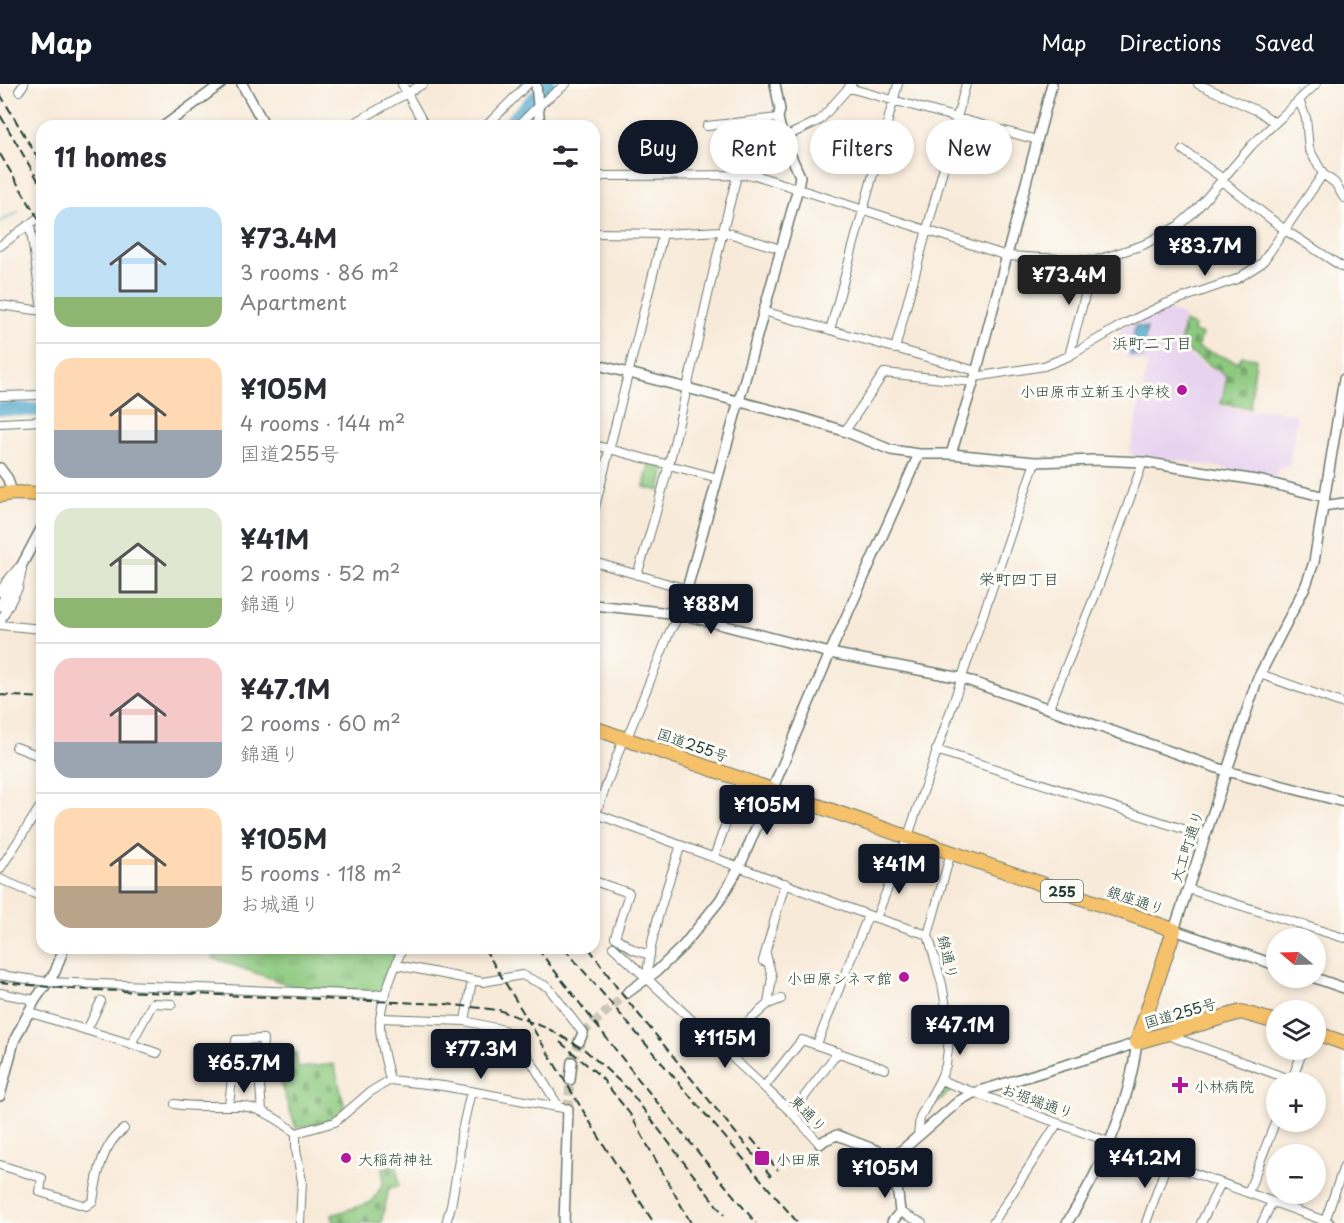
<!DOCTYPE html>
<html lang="en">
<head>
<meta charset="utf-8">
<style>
	body { margin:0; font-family:"Playpen Sans","Klee One",sans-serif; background:#f2f2f3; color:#2b2b33; height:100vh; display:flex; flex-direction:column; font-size:22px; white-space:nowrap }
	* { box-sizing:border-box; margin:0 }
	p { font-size:20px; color:#7c7c81 }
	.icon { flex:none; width:33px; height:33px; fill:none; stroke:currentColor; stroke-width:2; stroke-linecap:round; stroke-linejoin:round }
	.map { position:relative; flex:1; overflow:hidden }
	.drawer { position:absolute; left:36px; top:36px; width:564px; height:834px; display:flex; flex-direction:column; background:#fff; border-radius:18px; box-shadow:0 3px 9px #0003 }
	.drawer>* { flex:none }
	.top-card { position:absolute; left:618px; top:36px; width:570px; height:54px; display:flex; gap:12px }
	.needle { width:39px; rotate:289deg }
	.controls { position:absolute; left:1266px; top:844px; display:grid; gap:12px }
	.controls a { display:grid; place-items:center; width:60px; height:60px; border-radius:50%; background:#fff; box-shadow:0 3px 9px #0003; font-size:30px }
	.price { position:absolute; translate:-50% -51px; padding:0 14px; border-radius:6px; background:#111827; color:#fff; font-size:20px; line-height:39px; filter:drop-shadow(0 2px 3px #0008) }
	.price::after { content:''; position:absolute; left:50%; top:36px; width:18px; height:14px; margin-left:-9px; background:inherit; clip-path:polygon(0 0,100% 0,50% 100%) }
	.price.selected { background:#222; color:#fff }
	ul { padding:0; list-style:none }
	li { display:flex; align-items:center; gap:18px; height:150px; padding:0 18px }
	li+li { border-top:2px solid #e1e1e2 }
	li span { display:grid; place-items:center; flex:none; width:168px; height:120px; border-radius:18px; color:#555 }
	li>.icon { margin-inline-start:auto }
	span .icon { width:72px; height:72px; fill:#fffc; stroke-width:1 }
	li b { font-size:26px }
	h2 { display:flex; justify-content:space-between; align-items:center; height:72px; padding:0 18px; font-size:26px }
	.tag { padding:0 21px; border-radius:27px; background:#fff; box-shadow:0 3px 9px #0003; font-size:21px; line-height:54px }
	.tag.selected { background:#111827; color:#fff }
	header { display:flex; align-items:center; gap:36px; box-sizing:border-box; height:84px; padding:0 30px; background:#111827; color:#fff }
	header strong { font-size:28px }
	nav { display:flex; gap:33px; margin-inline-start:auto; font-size:21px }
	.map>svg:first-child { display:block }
</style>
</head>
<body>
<header>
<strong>Map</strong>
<nav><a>Map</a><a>Directions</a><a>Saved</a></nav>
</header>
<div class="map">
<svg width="1344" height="1139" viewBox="0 0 1344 1139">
	<defs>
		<pattern id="grass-tufts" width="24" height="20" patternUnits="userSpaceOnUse" patternTransform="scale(1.5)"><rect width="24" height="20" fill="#8dc97f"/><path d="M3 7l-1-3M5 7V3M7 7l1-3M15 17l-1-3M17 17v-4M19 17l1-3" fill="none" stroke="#73a469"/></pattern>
		<pattern id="cemetery-stones" width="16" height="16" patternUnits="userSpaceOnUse" patternTransform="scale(1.5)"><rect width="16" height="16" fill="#8dc97f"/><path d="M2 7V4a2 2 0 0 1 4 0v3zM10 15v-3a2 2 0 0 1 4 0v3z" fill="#73a469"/></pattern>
		<pattern id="water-ripples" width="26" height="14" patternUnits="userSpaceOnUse" patternTransform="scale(1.5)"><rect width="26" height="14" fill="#4ba5c9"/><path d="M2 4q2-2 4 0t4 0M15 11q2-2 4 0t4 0" fill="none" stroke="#3e88a4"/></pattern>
	</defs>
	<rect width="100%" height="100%" fill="#fdfcf7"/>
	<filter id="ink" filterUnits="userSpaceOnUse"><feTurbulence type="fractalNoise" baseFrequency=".0167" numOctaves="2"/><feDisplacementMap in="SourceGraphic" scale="12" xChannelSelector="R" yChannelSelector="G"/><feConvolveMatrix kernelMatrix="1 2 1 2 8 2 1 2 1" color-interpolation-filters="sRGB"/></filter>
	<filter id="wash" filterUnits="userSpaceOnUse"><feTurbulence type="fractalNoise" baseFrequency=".008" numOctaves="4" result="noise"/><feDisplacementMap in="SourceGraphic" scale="24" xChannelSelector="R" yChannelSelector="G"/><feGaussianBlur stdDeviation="1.35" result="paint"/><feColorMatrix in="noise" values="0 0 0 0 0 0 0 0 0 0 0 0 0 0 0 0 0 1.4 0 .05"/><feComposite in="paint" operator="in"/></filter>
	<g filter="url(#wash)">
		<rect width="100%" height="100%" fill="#f8ead9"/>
		<path fill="#e7d2ef" d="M1161,224l23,7 -6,32 31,22 17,5 -7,32 32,6 15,-3 31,6 -8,51 -11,3 -2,8 -111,-19 -34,-3 -1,-5 18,-87 -22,-5 1,-9 -8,-18z"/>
		<path fill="url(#grass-tufts)" stroke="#56835a" stroke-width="1.5" d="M217,864h182l-15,42 -11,2 -75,-4 -85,-30z"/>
		<path fill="url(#cemetery-stones)" stroke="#56835a" stroke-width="1.5" d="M1184,238l10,4 -1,6 9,2 -4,14 40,14 4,-6 14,2 -6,50 -29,-4 6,-28 -47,-30z
			M296,969l2,15 36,-4 11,44c-16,15 -28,17 -49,20l-16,-46 -6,-1 -6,-23z
			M396,1080l3,22 -10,2 -8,35h-47l-2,-8 40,-13 11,-18v-16z"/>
		<path fill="#8dc97f" stroke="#56835a" stroke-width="1.5" d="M649,379l16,4 -5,24 -16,-4z
			M941,1000l12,5 -27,23z"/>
		<path fill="url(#water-ripples)" stroke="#35717e" stroke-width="1.5" d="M1135,242l12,2 -5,29 -12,-2z"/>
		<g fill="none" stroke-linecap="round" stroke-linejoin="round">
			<path stroke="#4ba5c9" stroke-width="2" d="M1294,0l2,9
				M0,138l18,-10"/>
			<path stroke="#4ba5c9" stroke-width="14" d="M507,42l42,-42
				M0,325l42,1"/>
		</g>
	</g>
	<g filter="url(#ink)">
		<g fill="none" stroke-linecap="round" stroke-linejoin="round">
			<path stroke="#cdc7b8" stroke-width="9" stroke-dasharray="9 4.5" stroke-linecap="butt" d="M583,949l44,-40
				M572,978l7,-20
				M568,1025l2,-29"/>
			<defs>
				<path id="minor" d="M402,0l23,42
					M1198,0l62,28 15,11
					M849,4l188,52
					M19,7l5,-7
					M1299,16l7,18 3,31 14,25 12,9 9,15
					M349,42l74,-42
					M486,42l42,-42
					M518,42l20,-20 28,-22
					M707,42l71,-8
					M783,54l37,-18 31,-35
					M1183,66l39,28
					M594,96l9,-4 152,-1 252,81 87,5 49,-16 35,-19 18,-16 56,-65 64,-61
					M1222,97l63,49 59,38
					M30,140l12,86
					M594,149l69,1 59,-3 59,18
					M0,162l42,-31
					M0,221l42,6
					M763,227l213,60
					M830,246l68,-246
					M895,265l71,-265
					M1069,272l25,-95
					M975,293l69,-11 25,-10 53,-31 43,-21 72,-25 25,-16 61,-89
					M0,312l42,-1
					M0,339l42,-2
					M845,347l39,-58 89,9
					M594,361l124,33
					M594,427l69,-277
					M594,478l92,27
					M637,491c43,-130 64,-266 100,-399
					M0,508l7,-11 11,-13
					M0,538l18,-34 4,-18
					M0,541l42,4
					M1260,590l84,30
					M1049,624l47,-115 47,-131
					M627,654l43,-107 10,-17
					M16,663l26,10
					M936,666l269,86
					M594,729l282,105 30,-76 129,-380
					M595,732l29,-79
					M714,773l28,-79
					M0,785l42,-65
					M0,795l42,18
					M594,797l35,12 -14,44 19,13 16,5
					M1188,805l156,49
					M876,834l52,17
					M613,863l179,166 28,31
					M766,870l6,23 -4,27
					M763,877l22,-78
					M397,881l86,17 39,-7 26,12 35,46
					M0,891l48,7 326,13 12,-2
					M647,894c3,-45 20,-91 34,-133
					M0,909l35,7
					M28,928l103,32 26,9
					M380,934l85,3 39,9 14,10 41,67
					M465,937l7,-41
					M87,946l14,-29
					M1167,951l125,45
					M131,960l22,-41 19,1
					M817,960l51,-128
					M719,963l49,-43 13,-5
					M204,970h30
					M390,996c-4,-18 -10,-37 -10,-55 0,-26 14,-53 22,-77
					M940,996l385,141 19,-55
					M1291,998l12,-32
					M764,1003l38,-47 83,29
					M175,1020c22,4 44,1 66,2 21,2 39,14 55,27v17l6,31 -2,42
					M229,1022l7,-66 27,-1 -3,47 2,25
					M792,1029l46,-61
					M296,1049l39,-11 35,-30 20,-12 53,6 125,23
					M918,1052l2,-19 20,-37 6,-15 2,-16 1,-25 -7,-40 -14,-49 23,-83
					M0,1081l42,13 -2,14 46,14 7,-5c4,-25 9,-57 31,-72
					M1248,1109l28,-73
					M900,1128l22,11
					M446,1139l5,-17 8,-46 2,-25 10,-44
					M993,1139l64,-99
					M1146,1139l21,-60
					M1201,1139l20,-40
					M1262,1139l10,-21"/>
				<path id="tertiary" d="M242,0l23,42
					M536,0l4,42
					M164,42l57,-42
					M594,280l201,52 49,15 47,19 28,4h32l84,8 60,-2 48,2 119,19 63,16
					M951,370l24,-77 77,-293
					M0,384l8,11 4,14
					M1323,422l21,-3
					M594,521l86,9 150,39 131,25 265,93 118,31
					M0,522l42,-79
					M680,530l118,-426 2,-12 -17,-38 -5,-20 2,-8 -5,-26
					M1276,881l-102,-35 83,-250 49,-95 8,-23 30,-183
					M1315,894l29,10
					M627,909l30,-22 26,-25 37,-46 20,-34 90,-213 89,-199
					M579,958l4,-9
					M570,996l2,-18
					M0,1012l14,-55 21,-41 20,-28 9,-24
					M820,1060l5,-4 12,-5 57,22
					M894,1073l65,-56 14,-8 149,-45 15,-6
					M892,1138l8,-10 -6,-55
					M564,1139l4,-114
					M1067,1139c35,-55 62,-116 70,-181
					M1324,1139l1,-2 4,2"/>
				<path id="trunk" d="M0,411l12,-2 30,1
					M594,644l580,202 -37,112
					M1316,949l28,10
					M1137,958l104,-30 35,10"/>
			</defs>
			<use href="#minor" stroke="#6b7a6e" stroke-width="10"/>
			<use href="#tertiary" stroke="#6b7a6e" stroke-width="12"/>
			<use href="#trunk" stroke="#6b7a6e" stroke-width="16"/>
			<use href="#minor" stroke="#fff" stroke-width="8"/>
			<use href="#tertiary" stroke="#fff" stroke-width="9"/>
			<use href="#trunk" stroke="#f5c16b" stroke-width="14"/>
			<path stroke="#1f3d34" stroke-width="2" stroke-dasharray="9 4.5" stroke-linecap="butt" d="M0,10l42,71
				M0,31l42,72
				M0,70l42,71
				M0,611l42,3
				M484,864l123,202 47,73
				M537,864l102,132 117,143
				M564,864l234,275
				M589,864l29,41 153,187
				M0,898l70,7 376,15 53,6 50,19 36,21 43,39 96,126
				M560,958l40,34 30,38 61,109
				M751,1054l27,32"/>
		</g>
	</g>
	<g fill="#b5179e" stroke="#fdfcf7" stroke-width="2">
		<circle cx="1182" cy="306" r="6"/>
		<circle cx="904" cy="893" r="6"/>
		<path d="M1177 992h6v6h6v6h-6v6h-6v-6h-6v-6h6z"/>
		<circle cx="346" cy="1074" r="6"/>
		<rect x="754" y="1066" width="16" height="16" rx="3"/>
	</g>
	<g text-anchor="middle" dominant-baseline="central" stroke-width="6" stroke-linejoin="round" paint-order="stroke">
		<rect fill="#fdfcf7" stroke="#62766e" stroke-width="1.5" x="1041" y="796" width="42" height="22" rx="4.5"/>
		<g font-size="14" font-weight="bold" fill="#1f3d34">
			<text x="1062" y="807">255</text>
		</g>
		<g font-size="15" fill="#1f3d34" stroke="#fdfcf7" text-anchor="start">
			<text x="1170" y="306" text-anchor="end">小田原市立新玉小学校</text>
			<text x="892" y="893" text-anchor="end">小田原シネマ館</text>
			<text x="1194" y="1001">小林病院</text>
			<text x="358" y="1074">大稲荷神社</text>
			<text x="776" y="1074">小田原</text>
		</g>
		<g font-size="15" fill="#1f3d34" stroke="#fdfcf7">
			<text transform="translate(693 660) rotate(19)">国道255号</text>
			<text transform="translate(1186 762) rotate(-72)">大工町通り</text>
			<text transform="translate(1136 815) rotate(19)">銀座通り</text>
			<text transform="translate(949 873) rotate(77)">錦通り</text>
			<text transform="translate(1180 928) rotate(-16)">国道255号</text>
			<text transform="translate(1038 1016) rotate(20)">お堀端通り</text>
			<text transform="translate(809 1029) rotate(46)">東通り</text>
		</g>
		<g font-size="16" fill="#1f3d34" stroke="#fdfcf7">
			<text x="1152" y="258">浜町二丁目</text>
			<text x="1019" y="494">栄町四丁目</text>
		</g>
	</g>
</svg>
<div class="controls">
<a><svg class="needle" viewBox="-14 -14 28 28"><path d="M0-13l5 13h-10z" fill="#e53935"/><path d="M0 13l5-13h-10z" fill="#7c7c81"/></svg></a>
<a><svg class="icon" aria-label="layers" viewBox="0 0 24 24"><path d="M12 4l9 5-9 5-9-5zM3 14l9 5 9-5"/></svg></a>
<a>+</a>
<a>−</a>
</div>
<b class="price" style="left:1205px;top:193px">¥83.7M</b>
<b class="price selected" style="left:1069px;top:222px">¥73.4M</b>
<b class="price" style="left:711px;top:551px">¥88M</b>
<b class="price" style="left:767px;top:752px">¥105M</b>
<b class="price" style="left:899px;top:811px">¥41M</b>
<b class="price" style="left:960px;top:972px">¥47.1M</b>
<b class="price" style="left:725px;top:985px">¥115M</b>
<b class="price" style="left:481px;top:996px">¥77.3M</b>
<b class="price" style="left:244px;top:1010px">¥65.7M</b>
<b class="price" style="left:1145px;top:1105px">¥41.2M</b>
<b class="price" style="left:885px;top:1115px">¥105M</b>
<div class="top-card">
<a class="tag selected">Buy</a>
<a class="tag">Rent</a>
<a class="tag">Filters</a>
<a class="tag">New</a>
</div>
<section class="drawer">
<h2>11 homes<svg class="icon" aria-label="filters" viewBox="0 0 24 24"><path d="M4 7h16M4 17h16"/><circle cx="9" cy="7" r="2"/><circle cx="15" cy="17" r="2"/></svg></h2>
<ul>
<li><span style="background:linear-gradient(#bfe0f5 75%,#8fb573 0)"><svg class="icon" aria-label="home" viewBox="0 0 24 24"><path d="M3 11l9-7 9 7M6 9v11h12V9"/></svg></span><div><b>¥73.4M</b><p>3 rooms · 86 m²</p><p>Apartment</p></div></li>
<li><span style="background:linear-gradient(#ffd9b3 60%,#9aa5b1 0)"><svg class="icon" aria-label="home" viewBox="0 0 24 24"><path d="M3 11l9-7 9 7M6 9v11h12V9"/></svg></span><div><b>¥105M</b><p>4 rooms · 144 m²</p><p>国道255号</p></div></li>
<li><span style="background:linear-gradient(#dfe7d0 75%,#8fb573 0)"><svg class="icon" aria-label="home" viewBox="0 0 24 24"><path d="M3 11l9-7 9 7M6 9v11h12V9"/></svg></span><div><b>¥41M</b><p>2 rooms · 52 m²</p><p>錦通り</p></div></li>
<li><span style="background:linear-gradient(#f6c9c9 70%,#9aa5b1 0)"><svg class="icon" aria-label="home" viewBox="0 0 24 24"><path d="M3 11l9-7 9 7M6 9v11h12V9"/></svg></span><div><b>¥47.1M</b><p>2 rooms · 60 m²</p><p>錦通り</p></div></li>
<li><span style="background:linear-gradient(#ffd9b3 65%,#b9a48a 0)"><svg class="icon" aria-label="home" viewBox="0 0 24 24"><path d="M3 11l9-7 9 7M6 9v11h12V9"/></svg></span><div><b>¥105M</b><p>5 rooms · 118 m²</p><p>お城通り</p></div></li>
</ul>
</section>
</div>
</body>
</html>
